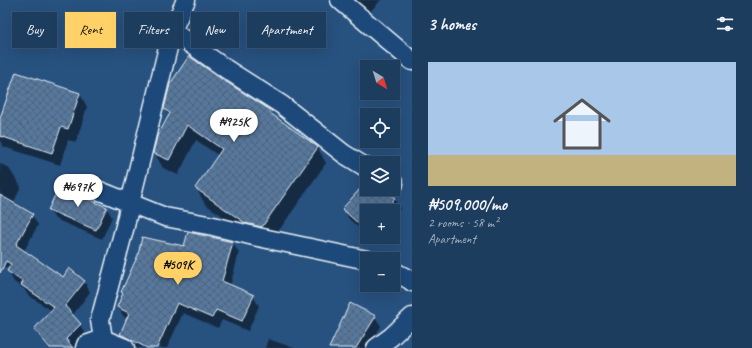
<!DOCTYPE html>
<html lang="en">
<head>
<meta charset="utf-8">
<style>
	body { margin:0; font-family:Caveat,sans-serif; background:#254465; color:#f1f3f6; height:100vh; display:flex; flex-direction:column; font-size:15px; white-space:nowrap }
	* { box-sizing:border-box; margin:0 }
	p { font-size:13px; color:#a0aebd }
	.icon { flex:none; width:22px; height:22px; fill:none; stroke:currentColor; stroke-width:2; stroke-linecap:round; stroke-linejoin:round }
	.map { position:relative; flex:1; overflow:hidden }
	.side { display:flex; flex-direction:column; background:#1d3d5f; width:340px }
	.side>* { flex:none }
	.top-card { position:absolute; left:12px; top:12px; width:340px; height:36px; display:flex; gap:8px }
	.needle { width:26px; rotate:142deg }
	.controls { position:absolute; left:360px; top:60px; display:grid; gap:8px }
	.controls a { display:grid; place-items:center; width:40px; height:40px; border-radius:0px; background:#1d3d5f; box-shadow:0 4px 16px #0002,0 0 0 1px #3b5674; font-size:20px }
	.price { position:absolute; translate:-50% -34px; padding:0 9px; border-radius:14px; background:#fff; color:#222; font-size:13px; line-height:26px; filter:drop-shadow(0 1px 2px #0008) }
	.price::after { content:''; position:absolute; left:50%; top:24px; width:12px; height:9px; margin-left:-6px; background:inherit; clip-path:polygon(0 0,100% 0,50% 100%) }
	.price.on { background:#ffd166; color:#111 }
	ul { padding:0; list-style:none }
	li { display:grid; align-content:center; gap:8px; height:212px; padding:0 16px }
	li span { display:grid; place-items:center; height:124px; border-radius:0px; color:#555 }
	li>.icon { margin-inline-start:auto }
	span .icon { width:72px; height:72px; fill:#fffc; stroke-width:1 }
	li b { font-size:17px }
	h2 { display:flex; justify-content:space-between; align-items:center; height:48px; padding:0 16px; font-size:17px }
	.chip { padding:0 14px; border-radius:0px; background:#1d3d5f; box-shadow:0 4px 16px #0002,0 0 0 1px #3b5674; font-size:14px; line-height:36px }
	.chip.on { background:#ffd166; color:#111 }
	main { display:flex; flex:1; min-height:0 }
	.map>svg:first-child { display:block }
</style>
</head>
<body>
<main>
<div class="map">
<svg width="412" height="348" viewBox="0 0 412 348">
	<defs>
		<pattern id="building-cross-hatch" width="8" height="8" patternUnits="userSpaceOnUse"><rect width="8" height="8" fill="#57789d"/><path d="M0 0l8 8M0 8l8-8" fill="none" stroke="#4f6278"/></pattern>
	</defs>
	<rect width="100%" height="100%" fill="#27517f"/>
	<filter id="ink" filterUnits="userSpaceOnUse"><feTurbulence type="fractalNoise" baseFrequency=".025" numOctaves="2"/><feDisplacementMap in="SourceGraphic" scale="8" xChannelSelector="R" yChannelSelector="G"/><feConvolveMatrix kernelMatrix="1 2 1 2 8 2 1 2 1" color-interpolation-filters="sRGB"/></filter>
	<g filter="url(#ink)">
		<path fill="#0007" d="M349,0h32l-13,14z
			M220,79l51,33 3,5 43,30 9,16 -55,79 -16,-4 -50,-34 -9,-16 23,-32 -23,-16 -18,35 -15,-7 -9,-16 15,-36 -4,-8z
			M80,94l7,13 -11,35 -8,-2 -8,25 -56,-18 -4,-6v-19z
			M0,164l8,3 13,20 -7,15 -9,-4v1l27,16 6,10 -14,26 40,27 20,3 6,11 -18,24 8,9 6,10 -13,13h-24l-7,-9 -6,-10 16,-18 -24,-16 -4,-6 -10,-7 -6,-11 1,-2 -9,-5z
			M367,182v7h16l4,5 3,1 5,4 5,10 -7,8v-6h-26v24l-18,-16 -6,-10z
			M106,207l6,10 -10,22 -47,-20 -6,-9z
			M370,237h6l-3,3z
			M233,243l6,10 -9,33 23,10 6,10 -11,25 -26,-11 -4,8 -35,-15 -16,35h-34l-6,-3 -6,-11 7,-15 -4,-2 -6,-10 6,-12 -2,-3 63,-45z
			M375,317l6,9 -13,22h-16z
			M268,339l26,9h-29z"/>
		<path fill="url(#building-cross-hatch)" stroke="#e8f1f8" d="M189,56l31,22 52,33 -2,2 48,34 -56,80 -17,-4 -50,-35 27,-39 -35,-24 -18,35 -16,-7 4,-16 13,-24 -6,-4 6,-25z
			M16,72l64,21 -12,36 -7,-2 -9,26 -52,-17v-18z
			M59,187l48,20 -11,23 -48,-20z
			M360,189h24l3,4 3,1 5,4 -11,13h-17v20l-25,-22z
			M0,195l33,19 -17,31 47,32 6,-9 16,13 -20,25 16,18 -15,15 7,9h-23l-16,-19 20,-22 -33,-22 2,-3 -16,-11 4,-7 -5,-3 -6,12z
			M188,232l45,10 -11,39 32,14 -12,26 -26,-11 -4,8 -35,-15 -20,45h-10l-27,-14 9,-21 -12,-6 6,-14 -2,-1 17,-37 4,-18 42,9z
			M350,303l26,13 -20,32h-27z"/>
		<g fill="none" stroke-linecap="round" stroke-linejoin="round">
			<defs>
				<path id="street" d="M340,0l72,61
					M172,31l54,38 56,36 62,49 23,14
					M393,184h1
					M95,189l70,28 48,9 45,11 109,23
					M393,271l17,9 2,2
					M103,339l-3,-19 25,-94 5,-23 42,-172 14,-31
					M85,348l1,-3 17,-6 22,9
					M376,348l15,-11 21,-20"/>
			</defs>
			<use href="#street" stroke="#e8f1f8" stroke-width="21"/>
			<use href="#street" stroke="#1f4a7a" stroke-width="18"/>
		</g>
	</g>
</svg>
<div class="controls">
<a><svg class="needle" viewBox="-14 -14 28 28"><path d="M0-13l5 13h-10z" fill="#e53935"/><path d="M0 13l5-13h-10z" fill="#a0aebd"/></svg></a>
<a><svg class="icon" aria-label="locate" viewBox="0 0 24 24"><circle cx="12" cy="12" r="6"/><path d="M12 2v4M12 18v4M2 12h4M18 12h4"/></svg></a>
<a><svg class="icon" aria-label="layers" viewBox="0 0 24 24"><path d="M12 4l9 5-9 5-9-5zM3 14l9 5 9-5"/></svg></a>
<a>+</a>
<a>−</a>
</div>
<b class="price" style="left:234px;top:143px">₦925K</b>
<b class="price" style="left:78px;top:208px">₦697K</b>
<b class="price on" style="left:178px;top:286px">₦509K</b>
<div class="top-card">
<a class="chip">Buy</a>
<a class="chip on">Rent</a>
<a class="chip">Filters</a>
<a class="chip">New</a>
<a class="chip">Apartment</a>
</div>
</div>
<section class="side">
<h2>3 homes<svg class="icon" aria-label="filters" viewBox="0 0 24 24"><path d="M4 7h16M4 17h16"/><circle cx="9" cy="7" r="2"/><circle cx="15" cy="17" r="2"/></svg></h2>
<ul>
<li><span style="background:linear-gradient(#a9c7e8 75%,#c2b280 0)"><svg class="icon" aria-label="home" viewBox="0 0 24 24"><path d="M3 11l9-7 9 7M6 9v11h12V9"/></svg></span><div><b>₦509,000/mo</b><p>2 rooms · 58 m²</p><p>Apartment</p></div></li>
</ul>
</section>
</main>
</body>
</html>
